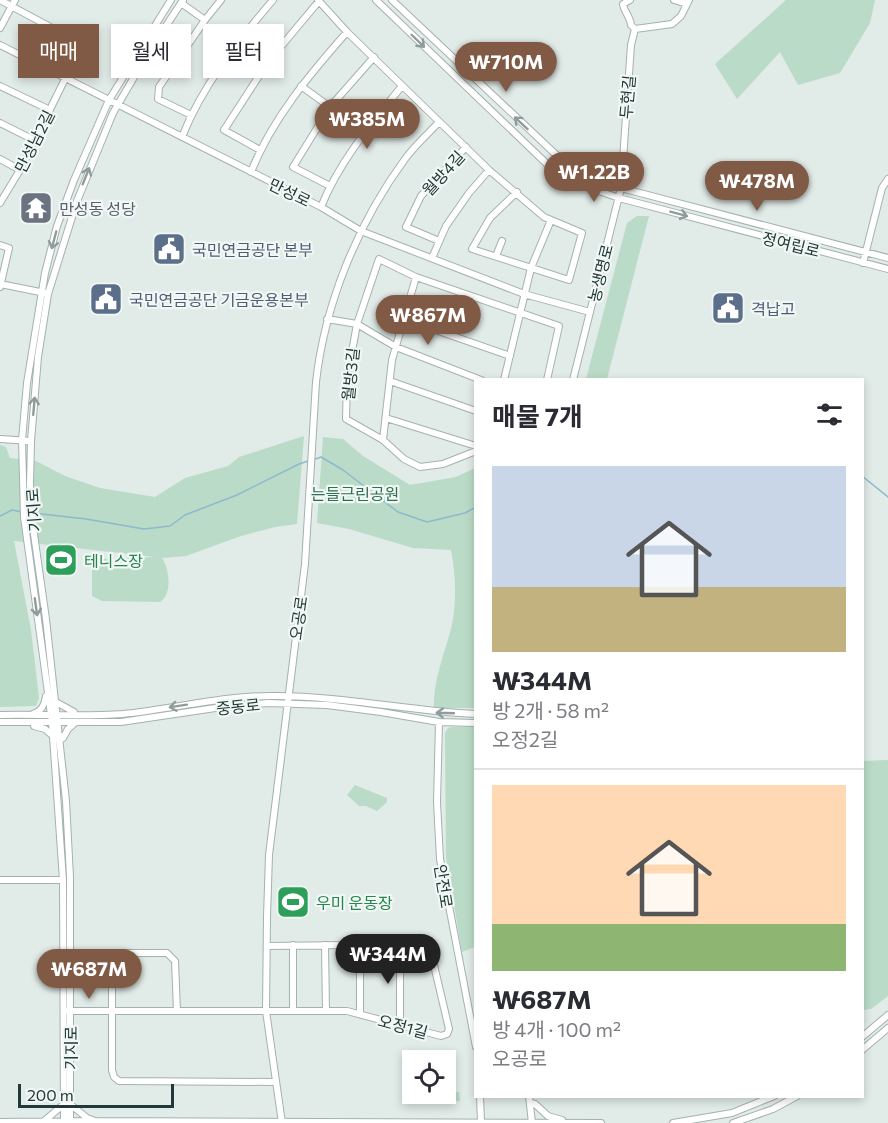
<!DOCTYPE html>
<html lang="ko">
<head>
<meta charset="utf-8">
<style>
	body { margin:0; font-family:Commissioner,"Noto Sans KR",sans-serif; background:#f7f7f7; color:#2b2b33; height:100vh; display:flex; flex-direction:column; font-size:22px; white-space:nowrap }
	* { box-sizing:border-box; margin:0 }
	p { font-size:20px; color:#7c7c81 }
	.icon { flex:none; width:33px; height:33px; fill:none; stroke:currentColor; stroke-width:2; stroke-linecap:round; stroke-linejoin:round }
	.map { position:relative; flex:1; overflow:hidden }
	.sheet { position:absolute; left:474px; top:378px; width:390px; height:720px; display:flex; flex-direction:column; background:#fff; border-radius:0px; box-shadow:0 3px 9px #0003 }
	.sheet>* { flex:none }
	.hud { position:absolute; left:18px; top:24px; width:366px; height:54px; display:flex; gap:12px }
	.tools { position:absolute; left:402px; top:1050px; display:grid; gap:12px }
	.tools a { display:grid; place-items:center; width:54px; height:54px; border-radius:0px; background:#fff; box-shadow:0 3px 9px #0003; font-size:30px }
	.scale { position:absolute; left:18px; bottom:15px; width:156px; box-sizing:border-box; padding-left:6px; border:3px solid #223a37; border-top:0; font-size:16px; line-height:21px; white-space:nowrap; color:#223a37; -webkit-text-stroke:4px #f1f7f5; paint-order:stroke }
	.price { position:absolute; translate:-50% -51px; padding:0 14px; border-radius:21px; background:#815a46; color:#fff; font-size:20px; line-height:39px; filter:drop-shadow(0 2px 3px #0008) }
	.price::after { content:''; position:absolute; left:50%; top:36px; width:18px; height:14px; margin-left:-9px; background:inherit; clip-path:polygon(0 0,100% 0,50% 100%) }
	.price.on { background:#222; color:#fff }
	ul { padding:0; list-style:none }
	li { display:grid; align-content:center; gap:12px; height:318px; padding:0 18px }
	li+li { border-top:2px solid #e1e1e2 }
	li span { display:grid; place-items:center; height:186px; border-radius:0px; color:#555 }
	li>.icon { margin-inline-start:auto }
	span .icon { width:108px; height:108px; fill:#fffc; stroke-width:1 }
	li b { font-size:26px }
	h2 { display:flex; justify-content:space-between; align-items:center; height:72px; padding:0 18px; font-size:26px }
	.chip { padding:0 21px; border-radius:0px; background:#fff; box-shadow:0 3px 9px #0003; font-size:21px; line-height:54px }
	.chip.on { background:#815a46; color:#fff }
	.map>svg:first-child { display:block }
</style>
</head>
<body>
<div class="map">
<svg width="888" height="1123" viewBox="0 0 888 1123">
	<rect width="100%" height="100%" fill="#e1ebe7"/>
	<path fill="#badbc7" d="M786,0h89l-5,23 -30,50 -42,12 -18,-33 -43,47 -22,-35z
		M637,216h12l-42,163h-21l41,-156z
		M304,436l-7,88 -22,3 -34,9 -55,20 -24,2c7,10 11,36 -2,44l-58,-1 -10,-5v-31l11,-6 52,-2 -141,-16 17,89 8,68 -3,8 -36,1v-262l6,2 4,11 26,3 29,15 35,12 55,9 30,-19 43,-12 11,-9z
		M323,437l20,2 20,17 47,29 46,-8 19,-9v240h-41c-1,-27 10,-53 17,-79 6,-25 5,-53 0,-79l-38,-2 -64,-19 -32,-6z
		M47,553h28v14h-27z
		M453,727h23l-1,220 -13,5 -16,-94 -1,-125 3,-5z
		M888,760v236l-17,13 -8,1v-249z
		M355,785l32,13v4l-10,9 -11,-5h-7l-12,-11z
		M459,1092l1,9h-33v-7z"/>
	<g fill="none" stroke-linecap="round" stroke-linejoin="round">
		<path stroke="#8bbacd" stroke-width="1.5" d="M313,460l8,-3 22,13 55,42 29,10 38,-9 11,-6
			M862,476l26,21
			M33,513l53,6 58,10 26,-3 15,-11 52,-20 62,-31 9,-3
			M0,516l12,-6 10,2"/>
		<defs>
			<path id="minor" d="M0,0l80,43 -14,34 -46,93 -20,33
				M318,0l29,32 142,138 55,47 38,16 -13,47 -97,-31 18,-31 27,-26
				M376,0l172,165 22,16 49,17 269,71
				M392,0l175,165 14,9 40,14 267,70
				M630,0l-7,4c1,8 7,12 8,21l4,4
				M674,0l13,4
				M181,3l24,17
				M0,28l15,-28
				M239,41l29,21
				M0,45l321,162 40,24 163,63 66,18
				M0,86l50,24
				M301,86l29,21
				M191,115l-33,-16 1,-12 46,-67 16,-20
				M0,123l34,17
				M182,137c20,-51 56,-96 91,-137
				M260,150l-36,-20 44,-68 51,-61
				M0,159l20,11
				M251,172c21,-53 59,-98 96,-140
				M330,186l-37,-19 37,-60 44,-50
				M321,207c18,-45 50,-83 81,-121
				M439,241l-33,-14 15,-31 45,-49
				M0,245l9,3 -9,39
				M496,256l6,-15
				M432,258l14,-32 23,-33 20,-23
				M863,263l19,-75 6,-9
				M0,284l45,9
				M327,319l30,5 39,23 85,33
				M404,319l106,37
				M504,380l27,-112 20,-48
				M573,380l48,-192 10,-143 4,-16 37,-5 9,-8 8,-16
				M390,381l86,30
				M386,418l90,28
				M0,439l31,2
				M383,440l9,-80 24,-83
				M476,451l-33,13 -23,3 -16,-8 -21,-19 -37,-21 1,-40 10,-55 22,-65 37,18 143,49 -12,54
				M56,702l18,10v3
				M33,714c8,-2 12,-10 13,-18h2
				M0,715c41,-1 82,2 123,-1 51,-5 101,-19 153,-18 67,0 133,15 200,18
				M0,722h121l101,-15 46,-4 59,2 54,7 58,10 37,1
				M439,722l-2,80 3,57 36,188
				M34,723v3l11,3 8,7
				M60,740l3,-2 5,-9 8,-7
				M0,880h63
				M360,944v70
				M293,945v66
				M325,945l1,66
				M400,945v81
				M68,1011h279l94,25 6,-2 2,-5 -20,-85 -162,2
				M177,1011l-2,-50 -8,-8h-45l-7,4 -3,8v105l2,7 5,4 156,1
				M862,1037l26,-22
				M862,1050l26,-22
				M480,1096l1,26
				M529,1096l3,27
				M530,1103l5,1 13,12 14,4
				M70,1104l17,14 8,3 506,2
				M44,1121l19,-16
				M0,1122l92,-1
				M64,1123l-1,-243 -11,-158 -28,-205 -2,-77 5,-57 18,-110 12,-47 17,-46 35,-80 62,-100
				M70,1123v-246l-4,-76 -20,-182 -14,-99 -2,-36 1,-43 7,-84 10,-63 29,-93 36,-88 34,-58 36,-55
				M282,1123l-16,-112 1,-94 2,-62 36,-291 11,-182c9,-79 42,-159 89,-223 10,-14 23,-25 34,-37
				M673,1123l59,-10 42,-17
				M733,1123l40,-14 24,-13"/>
		</defs>
		<use href="#minor" stroke="#a4b2af" stroke-width="8"/>
		<use href="#minor" stroke="#fff" stroke-width="6"/>
	</g>
	<defs><path id="oneway-shaft" d="M-6 0H5M1.5-3L5.5 0L1.5 3" fill="none" stroke-width="1.6" stroke-linecap="round" stroke-linejoin="round" transform="scale(1.5)"/></defs>
	<g stroke="#909c9b">
		<use href="#oneway-shaft" transform="translate(418 41) rotate(44)"/>
		<use href="#oneway-shaft" transform="translate(521 123) rotate(-137)"/>
		<use href="#oneway-shaft" transform="translate(86 176) rotate(-68)"/>
		<use href="#oneway-shaft" transform="translate(679 214) rotate(15)"/>
		<use href="#oneway-shaft" transform="translate(54 240) rotate(105)"/>
		<use href="#oneway-shaft" transform="translate(34 406) rotate(-85)"/>
		<use href="#oneway-shaft" transform="translate(36 607) rotate(82)"/>
		<use href="#oneway-shaft" transform="translate(178 706) rotate(171)"/>
		<use href="#oneway-shaft" transform="translate(445 713) rotate(-178)"/>
	</g>
	<defs>
		<symbol id="temple-square" viewBox="-11 -11 22 22"><rect x="-9" y="-9" width="18" height="18" rx="4" fill="#6b7280" stroke="#f1f7f5"/><path d="M0-6L5-2H3V0L6.5 2.5H4V6H1.5V3h-3V6H-4V2.5H-6.5L-3 0V-2H-5Z" fill="#fff"/></symbol>
		<symbol id="civic-square" viewBox="-11 -11 22 22"><rect x="-9" y="-9" width="18" height="18" rx="4" fill="#5c6f8a" stroke="#f1f7f5"/><path d="M-.6-6.5H3V-4.5H.6V-3L4-1V1h2V6H-6V1h2V-1L-.6-3ZM-1.2 2.5V6h2.4V2.5Z" fill="#fff"/></symbol>
		<symbol id="stadium-square" viewBox="-11 -11 22 22"><rect x="-9" y="-9" width="18" height="18" rx="4" fill="#2e9e5b" stroke="#f1f7f5"/><path d="M0-5a6.5 5 0 1 0 0 10a6.5 5 0 1 0 0-10ZM-3.5-1.8h7v3.6h-7Z" fill="#fff"/></symbol>
	</defs>
	<g fill-rule="evenodd">
		<use href="#temple-square" x="17" y="189" width="38" height="38"/>
		<use href="#civic-square" x="150" y="230" width="38" height="38"/>
		<use href="#civic-square" x="87" y="280" width="38" height="38"/>
		<use href="#civic-square" x="709" y="289" width="38" height="38"/>
		<use href="#stadium-square" x="42" y="541" width="38" height="38"/>
		<use href="#stadium-square" x="274" y="883" width="38" height="38"/>
	</g>
	<g text-anchor="middle" dominant-baseline="central" stroke-width="4.5" stroke-linejoin="round" paint-order="stroke">
		<g font-size="16" fill="#223a37" stroke="#f1f7f5">
			<text transform="translate(627 97) rotate(-85)">두현길</text>
			<text transform="translate(34 141) rotate(-63)">만성남2길</text>
			<text transform="translate(443 173) rotate(-48)">월방4길</text>
			<text transform="translate(290 192) rotate(26)">만성로</text>
			<text transform="translate(791 244) rotate(14)">정여립로</text>
			<text transform="translate(600 273) rotate(-76)">농생명로</text>
			<text transform="translate(350 374) rotate(-84)">월방3길</text>
			<text transform="translate(33 510) rotate(-94)">기지로</text>
			<text transform="translate(298 618) rotate(-82)">오공로</text>
			<text transform="translate(238 706) rotate(-6)">중동로</text>
			<text transform="translate(444 886) rotate(81)">안전로</text>
			<text transform="translate(403 1026) rotate(15)">오정1길</text>
			<text transform="translate(70 1048) rotate(-90)">기지로</text>
		</g>
		<g font-size="16" fill="#5b616d" stroke="#f1f7f5" text-anchor="start">
			<text x="59" y="208">만성동 성당</text>
		</g>
		<g font-size="16" fill="#4e5e75" stroke="#f1f7f5" text-anchor="start">
			<text x="192" y="249">국민연금공단 본부</text>
			<text x="129" y="299">국민연금공단 기금운용본부</text>
			<text x="751" y="308">격납고</text>
		</g>
		<g font-size="16" fill="#2e6f50" stroke="#f1f7f5">
			<text x="355" y="493">는들근린공원</text>
		</g>
		<g font-size="16" fill="#27864d" stroke="#f1f7f5" text-anchor="start">
			<text x="84" y="560">테니스장</text>
			<text x="316" y="902">우미 운동장</text>
		</g>
	</g>
</svg>
<div class="tools">
<a><svg class="icon" aria-label="locate" viewBox="0 0 24 24"><circle cx="12" cy="12" r="6"/><path d="M12 2v4M12 18v4M2 12h4M18 12h4"/></svg></a>
</div>
<div class="scale">200 m</div>
<b class="price" style="left:506px;top:93px">₩710M</b>
<b class="price" style="left:367px;top:150px">₩385M</b>
<b class="price" style="left:594px;top:203px">₩1.22B</b>
<b class="price" style="left:757px;top:212px">₩478M</b>
<b class="price" style="left:428px;top:346px">₩867M</b>
<b class="price on" style="left:388px;top:985px">₩344M</b>
<b class="price" style="left:89px;top:1000px">₩687M</b>
<div class="hud">
<a class="chip on">매매</a>
<a class="chip">월세</a>
<a class="chip">필터</a>
</div>
<section class="sheet">
<h2>매물 7개<svg class="icon" aria-label="filters" viewBox="0 0 24 24"><path d="M4 7h16M4 17h16"/><circle cx="9" cy="7" r="2"/><circle cx="15" cy="17" r="2"/></svg></h2>
<ul>
<li><span style="background:linear-gradient(#c9d6e8 65%,#c2b280 0)"><svg class="icon" aria-label="home" viewBox="0 0 24 24"><path d="M3 11l9-7 9 7M6 9v11h12V9"/></svg></span><div><b>₩344M</b><p>방 2개 · 58 m²</p><p>오정2길</p></div></li>
<li><span style="background:linear-gradient(#ffd9b3 75%,#8fb573 0)"><svg class="icon" aria-label="home" viewBox="0 0 24 24"><path d="M3 11l9-7 9 7M6 9v11h12V9"/></svg></span><div><b>₩687M</b><p>방 4개 · 100 m²</p><p>오공로</p></div></li>
</ul>
</section>
</div>
</body>
</html>
